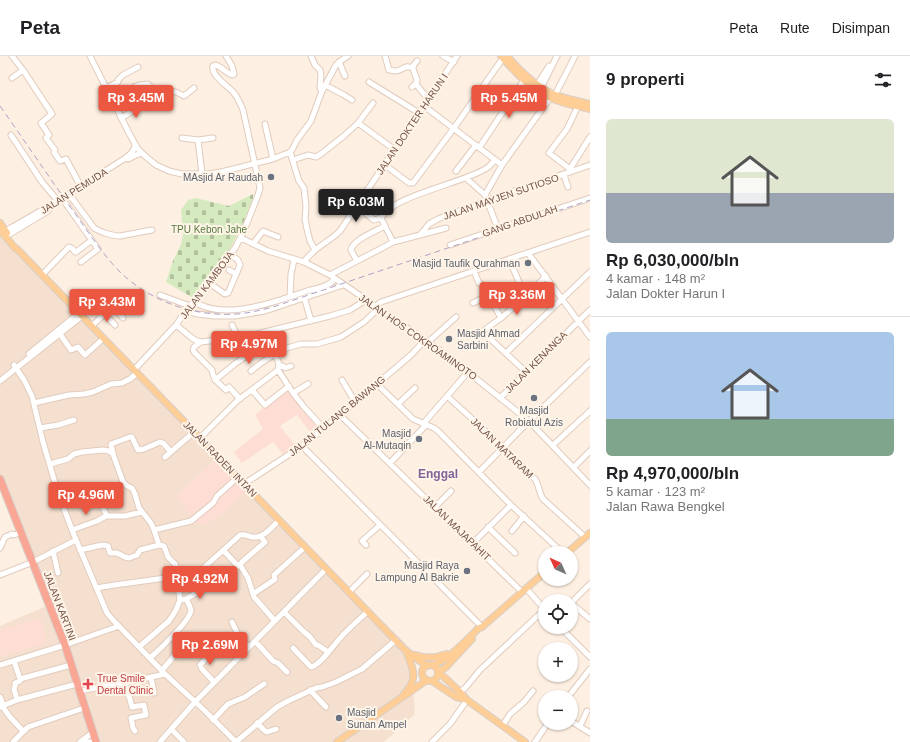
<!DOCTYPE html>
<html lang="id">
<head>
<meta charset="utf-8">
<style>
	body { margin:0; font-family:Helvetica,sans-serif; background:#f6f6f6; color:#202124; height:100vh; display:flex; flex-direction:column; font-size:15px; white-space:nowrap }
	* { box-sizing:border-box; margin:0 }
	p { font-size:13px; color:#757577 }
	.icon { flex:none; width:22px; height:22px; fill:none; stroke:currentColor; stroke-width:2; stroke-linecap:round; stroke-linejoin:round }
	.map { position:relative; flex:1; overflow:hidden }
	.side { display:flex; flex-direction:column; background:#fff; width:320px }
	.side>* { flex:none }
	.needle { width:26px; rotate:315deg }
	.fabs { position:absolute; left:538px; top:490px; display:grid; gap:8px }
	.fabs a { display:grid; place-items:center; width:40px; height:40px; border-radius:50%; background:#fff; box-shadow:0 1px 3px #0004; font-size:20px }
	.price { position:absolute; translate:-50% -34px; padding:0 9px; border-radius:4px; background:#ec5741; color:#fff; font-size:13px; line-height:26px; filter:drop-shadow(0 1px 2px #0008) }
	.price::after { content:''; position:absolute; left:50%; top:24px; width:12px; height:9px; margin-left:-6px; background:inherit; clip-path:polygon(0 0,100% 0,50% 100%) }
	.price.current { background:#222; color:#fff }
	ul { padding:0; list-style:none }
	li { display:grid; align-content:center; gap:8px; height:212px; padding:0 16px }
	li+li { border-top:1px solid #e0e0e0 }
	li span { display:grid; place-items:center; height:124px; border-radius:6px; color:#555 }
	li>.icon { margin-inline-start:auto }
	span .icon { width:72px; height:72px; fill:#fffc; stroke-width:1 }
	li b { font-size:17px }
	h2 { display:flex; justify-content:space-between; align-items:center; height:48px; padding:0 16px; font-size:17px }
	header { display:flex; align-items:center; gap:24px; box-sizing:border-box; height:56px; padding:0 20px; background:#fff; border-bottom:1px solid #e0e0e0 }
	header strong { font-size:19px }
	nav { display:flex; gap:22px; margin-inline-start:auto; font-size:14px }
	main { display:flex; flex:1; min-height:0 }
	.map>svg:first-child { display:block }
</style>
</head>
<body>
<header>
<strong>Peta</strong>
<nav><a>Peta</a><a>Rute</a><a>Disimpan</a></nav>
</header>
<main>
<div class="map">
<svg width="590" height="686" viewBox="0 0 590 686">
	<defs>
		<pattern id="cemetery-stones" width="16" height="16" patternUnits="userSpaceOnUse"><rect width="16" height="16" fill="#d5ebbf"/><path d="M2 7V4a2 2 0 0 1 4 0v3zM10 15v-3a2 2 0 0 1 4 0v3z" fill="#b1c19d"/></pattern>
	</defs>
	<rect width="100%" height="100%" fill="#fdefe1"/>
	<path fill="#f5e0cf" d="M7,177l15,21 256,267 132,127 5,66 -31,28h-384v-116l49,-21 -49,-118v-251z"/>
	<path fill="#feddd4" d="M288,332l30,40 -7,5 -14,-18 -17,11 15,19 -12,9 -10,-12 -31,21 -8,-11 29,-23 -8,-14z
		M217,402l30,32 -24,23 -18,12 -9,-2 -20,-26z
		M41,562l6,25 -47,14v-27z"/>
	<path fill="url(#cemetery-stones)" d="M253,138v4l-7,19 -22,44 -31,37 -27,-16 7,-21 8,-17 2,-9 -2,-25 7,-10 8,-2 33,8z"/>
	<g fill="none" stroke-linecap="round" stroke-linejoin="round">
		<defs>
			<path id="minor" d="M12,0l11,14 29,44 -11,9 8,12 -3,3 9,12 -1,2 6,9 6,-2 15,28
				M90,0l40,79 8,14 7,7 11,9 13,6 13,3h26l13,-2 52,-13 17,-7 2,-2 5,-10 14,-19 11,-30 14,-26 3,-3 9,-6
				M311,0l4,9 5,5 1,5 -1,13 2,3
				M385,0l4,14c3,0 5,1 7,1 8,-1 8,-7 17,-3 1,9 9,12 -1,19
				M443,0l11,6
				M339,6l6,14
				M413,12v-2l4,-5
				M12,22l11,-8
				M369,26l50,31
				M416,28c5,6 7,10 13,15
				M325,29l19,10 8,5
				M537,29l12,-19
				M106,32l12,-6v-2l5,-5 15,-8
				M541,32l16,-32
				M555,39l20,-39
				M114,47l15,-9 5,-7 5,-2 9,-1 5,6c12,0 20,-1 31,6l10,-8
				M424,50l78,59
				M121,62l20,-12
				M358,67l37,27
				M265,68l8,35
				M11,79l31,47 16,19
				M182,82l16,2 4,34
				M198,84l15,-2
				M479,92l45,-68
				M290,96l9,29 5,7 2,19 -1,12 2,10 3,12 5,9
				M128,103l8,-4 6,-2
				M293,104l15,-5 8,2 5,-3 24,-19 13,-12 15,-20
				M385,109l24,18h4l41,-55 49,-70
				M570,113l20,-32
				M456,115l20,-26
				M571,116l-1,-3 -21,-16 18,-24 11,-23
				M564,119l4,12
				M466,122l19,17
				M69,138l25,34c6,4 19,8 26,8l32,-6
				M335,140l20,14
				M64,145l34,48 -17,13
				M357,150l17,14 7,-2
				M498,173l-13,-34 17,-30 48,-67
				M5,175c41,-22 80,-47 119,-72 6,-4 11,-8 11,-15
				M8,179l40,-24
				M420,179l26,-7
				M241,182l27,13 36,11 26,13 108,74 21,16 70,56 61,64
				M393,186l-12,-24c10,-22 83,-35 106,-50 3,-2 5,-5 8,-8
				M253,188l10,-13 15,6
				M450,189l140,-47
				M528,197l62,84
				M509,203l10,23
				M357,205l-6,-11c1,-10 25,-19 34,-24
				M304,206c9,-14 25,-20 36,-31l117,-175
				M229,214l7,4
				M474,215l5,12 4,2 1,2 17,31
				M42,219l27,-28 3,1 3,4h1l16,-12
				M330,219l54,-28 9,-5 27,-7 9,-11 9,-5 49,-19 103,-35
				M209,227l16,11 3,-1 12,-28 -2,-5 -8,-6
				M160,239l30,11
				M290,241l1,-23 3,-14
				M305,244l6,21
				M194,246c6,3 13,6 20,7 28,5 67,-9 93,-18 10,-3 21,-4 28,-12
				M473,247l16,-8
				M376,250l5,-4 209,-70
				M186,255l11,3 18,2h20l30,-5 78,-26
				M104,258l11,11
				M176,269l16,13 5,3 4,1 16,-2 16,-3 15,-1 82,-20 20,-6 16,-10
				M232,269l6,12
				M92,270l19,-19h2l10,11
				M266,276l9,20
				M60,278l11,16 7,-3 7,8 19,-17
				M201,286l-7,5 -1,3 1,2 18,18c1,10 7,13 14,20l3,-3 11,12
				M428,286l28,-25
				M506,297l84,-81
				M29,298l50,-41
				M275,298l4,10 -1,6
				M14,309l10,15 8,16 11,46 15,51 16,42 33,78 5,6 53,55 39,36 32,32
				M279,311l4,-1 2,2 6,-2
				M134,314l42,-45 11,-16 22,-26 26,-35 8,-15 15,-38 2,-7 -1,-5 -16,-73c-3,-7 -5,-12 -9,-17 -6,-7 -23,-17 -21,-27l2,-1c7,1 11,9 18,10l1,-1 -2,-8 -6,-10
				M278,314l15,23 11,14 19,21
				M251,315l10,-8 14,-9 1,-3 25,-7h16l24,-7 23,-15 15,-14
				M526,316l-42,-39 -1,-2 18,-13 21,-18 24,-24
				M215,324l21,-17 9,-6 -5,-11 -4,-10
				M342,324l13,22
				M0,325l82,-65
				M377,328l36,35 21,9 4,3 73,74 52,48
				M252,334l13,15 24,-19
				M293,337l15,-9
				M447,340l56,51 32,32c4,6 4,14 8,20l42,38
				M500,342l90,-88
				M34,347l35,-8 15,-1 9,-2 18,-8 11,-1 8,-4 7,-6
				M398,348l17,-16
				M340,359l182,177
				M423,368l45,-52
				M40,372l18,-3 16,-5
				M200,382l38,-38 40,-30
				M553,389l37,-34
				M302,390l180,181
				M113,397l-2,-8v-1l19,-7h2l5,11 1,2 6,-1 16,-7 3,1 8,9
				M165,401l29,-25
				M390,407l36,-38
				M50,408l18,-5 6,-5 8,-2 21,-2 6,1 4,3 10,28 4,4 5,2 3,6 4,14 12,15 3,7 5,15 5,1 4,11 7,7 1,2 1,10 3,24 -4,10 -7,11 -30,26
				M574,411l16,-16
				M479,416l50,-51 61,-59
				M244,428l58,-38 75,-62 34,-29 14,-15
				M435,451l16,-16
				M103,452l4,8h18l17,-4
				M488,471l27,26
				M72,474l25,-9 9,-5
				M154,474l37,-9 22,-18 4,-7 20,-18
				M512,475l12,-15
				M473,487l38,-38
				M366,489l-4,-4 18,-16
				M0,492l4,-9 1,-2 7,-3 2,1 6,-2
				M80,494l18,-4 5,-1 5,1 2,7h7l8,4 4,1 8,-3 3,-5 19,-5
				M223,494l15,16 2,-1 8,13 6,19 21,24
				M53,495l5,22
				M240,509l2,-3 22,-19 1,-1 -5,-6
				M0,519l33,-13 43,-22
				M96,532c27,-5 54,-7 81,-12
				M526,532l19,22
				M349,536l18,-18
				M253,538l21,-14 1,-1 -1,-4 31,-28
				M180,544l6,-1 20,-12 -5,-10 -1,-6 40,-36c5,-1 8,1 12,2 11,2 20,-10 27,-17
				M571,547l19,-19
				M571,547l19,16
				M284,556l18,18 8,7 6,8h2l10,7
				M232,566l7,15 10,10
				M560,571l30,30
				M255,585l18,20 5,2 9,9
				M293,592l18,19c9,-1 24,-24 31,-31 8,-9 17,-16 26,-25
				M150,602c8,-7 41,-38 41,-48 -1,-3 -3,-8 -5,-11
				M14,605l6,18v2l-5,2v3l-1,3 3,11
				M0,609l65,-20 54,-19
				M162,614l8,-9 10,-14
				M151,621l3,16
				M20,623l51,-14
				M214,626l-12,-13 -2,-4 15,-16
				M124,627l4,12 1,1 3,11 12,-2 2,10 -15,3 2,10 2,3
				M310,634l16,17
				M79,635l45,-8 41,-9
				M460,636l6,-5 14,-17 65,-61
				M0,641l3,8
				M568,641l22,-28
				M2,650l8,11 13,14
				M0,651l17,-7 60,-16
				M213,664l15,-16 17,-7 19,-13
				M571,665l19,12
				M257,667l8,8 2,1 9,-3
				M503,669l7,-11 14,-12 9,-11
				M580,670l7,-15
				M172,674l12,12
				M13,686l15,-15 56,-19
				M80,686l12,-9
				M86,686h8
				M160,686l35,-40 131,-133
				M236,686l41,-35 11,-6 28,-13 6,-1 14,-5 26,-13 7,-6 27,-23
				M432,686l18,-18 17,-24
				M535,686l13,-19"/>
			<path id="major" d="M501,0c14,16 30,34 50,42 12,6 26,8 39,11
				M507,0c13,15 28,30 46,38 12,5 25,7 37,10
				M0,167l7,10
				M0,174l15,18 2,1 219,226 1,3 7,6 161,166 22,16
				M567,497l23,-20
				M415,599c11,4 21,3 32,-1
				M422 617a8 8 0 1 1 16 0a8 8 0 1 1-16 0Z
				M433,609c17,-6 33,-25 46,-37l3,-1 63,-55
				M439,616l7,-5 26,-28
				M439,617l6,5 15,14 7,8 58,42
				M432,625l24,16 9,2
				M404,638c15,-15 9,-26 2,-43
				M337,686l90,-62"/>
			<path id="highway" d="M0,423l65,166 31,97"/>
		</defs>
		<use href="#minor" stroke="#e1cbbd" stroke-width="7"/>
		<use href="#major" stroke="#d8cfcb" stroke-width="8"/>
		<use href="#highway" stroke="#d8cfcb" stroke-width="9"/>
		<use href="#minor" stroke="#fff" stroke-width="5"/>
		<use href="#major" stroke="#fece96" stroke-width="6"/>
		<use href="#highway" stroke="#faa695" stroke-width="7"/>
		<path stroke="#b1a0c6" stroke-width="1" stroke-dasharray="6 4" stroke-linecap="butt" d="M0,50c24,34 47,68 71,102 16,22 31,46 50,65 31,29 74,44 116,41 13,-1 24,-4 36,-7l317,-107"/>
	</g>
	<g fill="#6b7280" stroke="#fff4e8" stroke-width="1.5">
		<circle cx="271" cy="121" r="4"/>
		<circle cx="528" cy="207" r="4"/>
		<circle cx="449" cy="283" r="4"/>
		<circle cx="534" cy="342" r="4"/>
		<circle cx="419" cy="383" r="4"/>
		<circle cx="467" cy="515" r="4"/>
		<circle cx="339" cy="662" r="4"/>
	</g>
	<path fill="#e0444e" stroke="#fff4e8" stroke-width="1.5" d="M86 622h4v4h4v4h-4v4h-4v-4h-4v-4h4z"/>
	<g text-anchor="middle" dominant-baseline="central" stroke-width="4" stroke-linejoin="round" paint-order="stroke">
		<g font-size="10" fill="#755347" stroke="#fff4e8">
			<text transform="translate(412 68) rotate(-56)">JALAN DOKTER HARUN I</text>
			<text transform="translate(74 135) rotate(-32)">JALAN PEMUDA</text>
			<text transform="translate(501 141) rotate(-19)">JALAN MAYJEN SUTIOSO</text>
			<text transform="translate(520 165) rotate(-19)">GANG ABDULAH</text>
			<text transform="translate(207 229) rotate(-53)">JALAN KAMBOJA</text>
			<text transform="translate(418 281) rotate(35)">JALAN HOS COKROAMINOTO</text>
			<text transform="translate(536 306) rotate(-45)">JALAN KENANGA</text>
			<text transform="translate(337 360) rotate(-39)">JALAN TULANG BAWANG</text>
			<text transform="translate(502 392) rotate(44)">JALAN MATARAM</text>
			<text transform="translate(220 403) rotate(46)">JALAN RADEN INTAN</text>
			<text transform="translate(457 472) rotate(44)">JALAN MAJAPAHIT</text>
			<text transform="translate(60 550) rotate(69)">JALAN KARTINI</text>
		</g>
		<g font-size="10" fill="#5b616d" stroke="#fff4e8" text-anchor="end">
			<text x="263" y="121">MAsjid Ar Raudah</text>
			<text x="520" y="207">Masjid Taufik Qurahman</text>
			<text x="457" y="277" text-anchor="start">Masjid Ahmad<tspan x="457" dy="12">Sarbini</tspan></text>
			<text x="534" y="354" text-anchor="middle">Masjid<tspan x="534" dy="12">Robiatul Azis</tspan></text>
			<text x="411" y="377">Masjid<tspan x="411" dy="12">Al-Mutaqin</tspan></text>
			<text x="459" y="509">Masjid Raya<tspan x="459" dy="12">Lampung Al Bakrie</tspan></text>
			<text x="347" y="656" text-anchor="start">Masjid<tspan x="347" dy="12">Sunan Ampel</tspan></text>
		</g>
		<g font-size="10" fill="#567b3f" stroke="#fff4e8">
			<text x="209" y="173">TPU Kebon Jahe</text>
		</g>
		<g font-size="10" fill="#be3a42" stroke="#fff4e8" text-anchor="start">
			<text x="97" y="622">True Smile<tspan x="97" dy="12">Dental Clinic</tspan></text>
		</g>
		<g font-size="12" font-weight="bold" fill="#816299" stroke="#fff4e8">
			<text x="438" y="418">Enggal</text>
		</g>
	</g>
</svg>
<div class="fabs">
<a><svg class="needle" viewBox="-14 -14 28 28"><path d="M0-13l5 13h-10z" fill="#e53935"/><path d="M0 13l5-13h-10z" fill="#757577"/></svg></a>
<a><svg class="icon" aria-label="locate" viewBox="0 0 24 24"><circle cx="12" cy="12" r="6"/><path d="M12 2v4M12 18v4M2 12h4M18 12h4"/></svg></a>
<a>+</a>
<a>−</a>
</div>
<b class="price" style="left:136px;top:63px">Rp 3.45M</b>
<b class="price" style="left:509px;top:63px">Rp 5.45M</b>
<b class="price current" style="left:356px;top:167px">Rp 6.03M</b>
<b class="price" style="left:517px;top:260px">Rp 3.36M</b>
<b class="price" style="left:107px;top:267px">Rp 3.43M</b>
<b class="price" style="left:249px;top:309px">Rp 4.97M</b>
<b class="price" style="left:86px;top:460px">Rp 4.96M</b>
<b class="price" style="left:200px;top:544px">Rp 4.92M</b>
<b class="price" style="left:210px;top:610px">Rp 2.69M</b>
</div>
<section class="side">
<h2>9 properti<svg class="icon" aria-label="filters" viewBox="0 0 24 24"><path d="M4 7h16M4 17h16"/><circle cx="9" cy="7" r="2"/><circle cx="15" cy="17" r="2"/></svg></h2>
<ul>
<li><span style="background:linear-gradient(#dfe7d0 60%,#9aa5b1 0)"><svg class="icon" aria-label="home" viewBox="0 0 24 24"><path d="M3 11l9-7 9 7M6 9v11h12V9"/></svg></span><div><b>Rp 6,030,000/bln</b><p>4 kamar · 148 m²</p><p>Jalan Dokter Harun I</p></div></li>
<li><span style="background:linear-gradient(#a9c7e8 70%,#7fa58c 0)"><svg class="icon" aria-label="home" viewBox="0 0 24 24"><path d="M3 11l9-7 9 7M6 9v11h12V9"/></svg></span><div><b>Rp 4,970,000/bln</b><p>5 kamar · 123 m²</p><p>Jalan Rawa Bengkel</p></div></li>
</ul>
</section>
</main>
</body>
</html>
